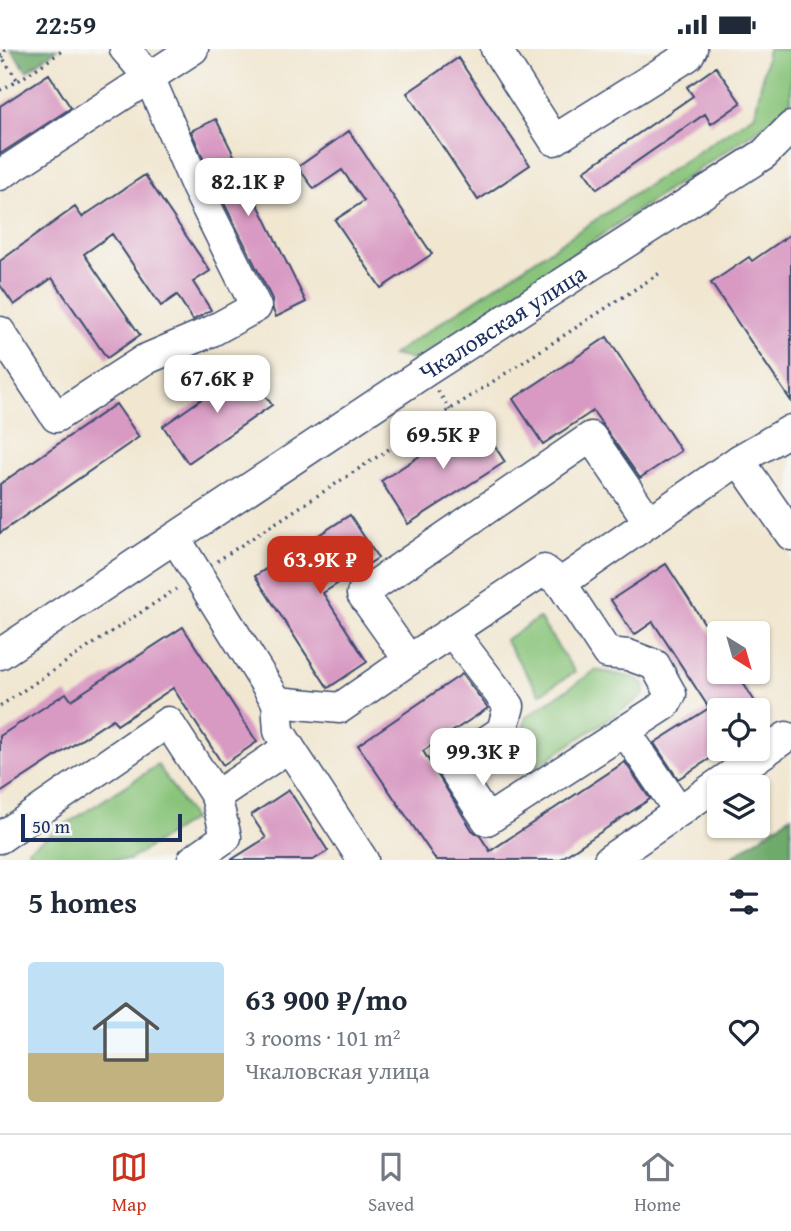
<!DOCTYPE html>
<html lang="en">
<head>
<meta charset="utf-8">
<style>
	body { margin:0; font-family:"Gentium Book Plus",serif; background:#f6f6f7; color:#1f2937; height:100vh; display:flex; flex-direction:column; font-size:26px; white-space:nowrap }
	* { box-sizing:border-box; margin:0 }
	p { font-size:23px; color:#747a83 }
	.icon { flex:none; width:38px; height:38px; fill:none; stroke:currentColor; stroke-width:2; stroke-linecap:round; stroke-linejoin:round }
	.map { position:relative; height:811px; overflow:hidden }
	.panel { display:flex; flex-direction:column; background:#fff; flex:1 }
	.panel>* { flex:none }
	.needle { width:46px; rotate:143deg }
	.tools { position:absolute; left:707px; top:572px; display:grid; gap:14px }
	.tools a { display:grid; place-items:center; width:63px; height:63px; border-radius:7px; background:#fff; box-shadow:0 2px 5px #0004; font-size:35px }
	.scale { position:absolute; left:21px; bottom:18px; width:161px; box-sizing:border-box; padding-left:7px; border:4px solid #1b2f5e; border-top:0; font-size:19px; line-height:24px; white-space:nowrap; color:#1b2f5e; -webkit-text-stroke:5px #f6f6f2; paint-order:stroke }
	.price { position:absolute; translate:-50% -60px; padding:0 16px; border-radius:14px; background:#fff; color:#222; font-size:23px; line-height:46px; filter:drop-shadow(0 2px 4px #0008) }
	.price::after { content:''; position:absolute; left:50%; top:42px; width:21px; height:16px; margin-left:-10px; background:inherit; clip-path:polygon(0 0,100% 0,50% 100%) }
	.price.selected { background:#c8321e; color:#fff }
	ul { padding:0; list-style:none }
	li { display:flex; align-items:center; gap:21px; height:175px; padding:0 28px }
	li+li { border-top:2px solid #e0e1e3 }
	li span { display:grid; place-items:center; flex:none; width:196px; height:140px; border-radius:7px; color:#555 }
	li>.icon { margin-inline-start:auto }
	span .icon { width:84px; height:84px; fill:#fffc; stroke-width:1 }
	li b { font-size:30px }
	h2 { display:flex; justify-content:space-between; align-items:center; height:84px; padding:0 28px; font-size:30px }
	.status { display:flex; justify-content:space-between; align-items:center; height:49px; padding:0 35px; background:#fff; direction:ltr }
	.status svg { height:19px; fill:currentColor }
	.dock { display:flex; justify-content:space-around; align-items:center; height:98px; border-top:2px solid #e0e1e3; background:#fff; font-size:19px; color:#747a83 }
	.dock a { display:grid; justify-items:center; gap:4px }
	.dock .selected { color:#c8321e }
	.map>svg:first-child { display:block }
</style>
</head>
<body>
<div class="status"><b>22:59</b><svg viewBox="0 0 49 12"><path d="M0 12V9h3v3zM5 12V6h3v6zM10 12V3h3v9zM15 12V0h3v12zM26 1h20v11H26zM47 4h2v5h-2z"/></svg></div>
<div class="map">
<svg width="791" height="811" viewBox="0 0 791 811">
	<rect width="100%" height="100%" fill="#f6f6f2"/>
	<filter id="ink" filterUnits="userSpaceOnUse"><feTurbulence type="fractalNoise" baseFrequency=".0143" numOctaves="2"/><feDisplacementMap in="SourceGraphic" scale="14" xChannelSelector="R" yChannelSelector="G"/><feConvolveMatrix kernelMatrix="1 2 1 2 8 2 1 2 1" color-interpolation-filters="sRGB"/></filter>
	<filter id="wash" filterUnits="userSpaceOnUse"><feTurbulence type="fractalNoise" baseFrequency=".00686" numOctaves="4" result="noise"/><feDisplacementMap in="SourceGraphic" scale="28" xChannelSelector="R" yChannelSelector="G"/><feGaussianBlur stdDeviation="1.57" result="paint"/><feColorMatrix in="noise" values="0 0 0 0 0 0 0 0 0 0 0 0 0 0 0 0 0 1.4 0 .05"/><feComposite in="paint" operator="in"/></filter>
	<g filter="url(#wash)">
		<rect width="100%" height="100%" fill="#f1e7d1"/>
		<path fill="#89c47a" stroke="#527a6c" stroke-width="2" d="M768,0h23v51l-19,20 -356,240 -24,-5 363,-241z
			M539,569l36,54 -35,22 -35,-54z
			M596,621l39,8 8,5 2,5 -2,8 -106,70 -17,-25 6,-24z
			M158,716l35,54 -64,41h-94l-7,-11z"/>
		<path fill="#6eaa6a" stroke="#446c64" stroke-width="2" d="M11,0h46l-30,22z
			M791,767v44h-63z"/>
		<g id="blocks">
			<path fill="#d899c2" d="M458,9l72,107 -52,35 -71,-107z
				M716,18l25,36 -30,21 -6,-10 -108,75 -13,-18 109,-75 -6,-9z
				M49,25l22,34 -71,46v-48z
				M216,70l90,183 -30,15 -3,-7 -1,-11 -59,-118 -22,-50z
				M349,82l83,123 -51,34 -46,-68 29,-19 -22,-31 -28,19 -16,-22z
				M145,126l65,96 -17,11 18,28 -18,10 -16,-25 -16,11 -49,-72 -28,20 56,81 -33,23 -55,-80 -38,27 -14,-20v-24l75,-54 7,10z
				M791,185v167l-80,-118 38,-26 3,4z
				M607,288l74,114 -41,27 -47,-67 -50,33 -30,-45z
				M246,319l26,37 -84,58 -25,-37z
				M116,355l23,33 -139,96v-49z
				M477,370l28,43 -97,62 -27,-43z
				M350,466l28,43 -55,35 44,69 -39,26 -73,-112z
				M666,515l53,82v26h17l25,39h-42v42l-41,26 -24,-36 55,-35 -56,-86 -19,13 -23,-35z
				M183,578l74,115 -34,23 -50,-77 -56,37 -4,-6 -113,74v-57l66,-43 5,7z
				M462,625l26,34 -65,43 49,79 8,6 10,15 135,-89 25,37 -91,61h-123l-78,-115z
				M289,741l39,61 -15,9h-82l35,-22 -15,-23z"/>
		</g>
	</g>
	<g filter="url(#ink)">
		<use href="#blocks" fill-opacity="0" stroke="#3b4b6f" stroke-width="2"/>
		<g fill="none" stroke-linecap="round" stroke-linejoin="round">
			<defs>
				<g id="minor">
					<path d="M496,0l58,91 134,-84 4,-7"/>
					<path d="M0,126l193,-126"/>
					<path d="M0,283l56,85 88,-57 68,-29 44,-24 -59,-119 -48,-111 -24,-28"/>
					<path d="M791,381l-52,30 52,75"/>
					<path d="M175,489l102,164 2,29 10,16 -73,49"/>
					<path d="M452,583l57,74 -7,25 -51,34 36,55 178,-115 6,-11 -16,-29 -27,-10 -21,-2 -46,-70"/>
					<path id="s1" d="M0,605l426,-283 338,-217 27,-27"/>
					<path d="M409,611l-47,-66 229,-157 58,85 90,-62"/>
					<path d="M277,653l63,6 69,-48 135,-90 17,13 88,-61"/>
					<path d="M625,682l54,80"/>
					<path d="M289,698l74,113"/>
					<path d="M0,789l168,-116 48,74 10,41 -33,23"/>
					<path d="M609,811l177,-123"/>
				</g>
			</defs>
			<use href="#minor" stroke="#3b4b6f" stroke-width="33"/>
			<path stroke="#3b4b6f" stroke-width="3.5" stroke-dasharray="2 5" stroke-linecap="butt" d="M0,5l18,27
				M2,9l4,-9
				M0,41l18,-9 47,-32
				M438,342l12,19
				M217,512l446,-290
				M0,657l176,-117"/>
			<use href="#minor" stroke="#fff" stroke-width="30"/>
		</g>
	</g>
	<g text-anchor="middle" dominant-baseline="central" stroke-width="5" stroke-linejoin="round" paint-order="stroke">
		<g font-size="24" fill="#1b2f5e" stroke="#f6f6f2">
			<text stroke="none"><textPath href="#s1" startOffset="602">Чкаловская улица</textPath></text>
		</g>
	</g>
</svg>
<div class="tools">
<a><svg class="needle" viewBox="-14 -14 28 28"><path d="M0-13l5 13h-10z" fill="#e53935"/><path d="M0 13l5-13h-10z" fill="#747a83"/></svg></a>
<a><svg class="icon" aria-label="locate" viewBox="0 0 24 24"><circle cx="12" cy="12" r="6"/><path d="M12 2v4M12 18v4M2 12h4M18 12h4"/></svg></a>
<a><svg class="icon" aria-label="layers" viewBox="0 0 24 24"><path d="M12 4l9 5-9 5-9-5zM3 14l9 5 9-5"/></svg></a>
</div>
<div class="scale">50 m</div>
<b class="price" style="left:248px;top:169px">82.1K ₽</b>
<b class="price" style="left:217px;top:366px">67.6K ₽</b>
<b class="price" style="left:443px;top:422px">69.5K ₽</b>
<b class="price selected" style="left:320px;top:547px">63.9K ₽</b>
<b class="price" style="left:483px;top:739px">99.3K ₽</b>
</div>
<section class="panel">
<h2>5 homes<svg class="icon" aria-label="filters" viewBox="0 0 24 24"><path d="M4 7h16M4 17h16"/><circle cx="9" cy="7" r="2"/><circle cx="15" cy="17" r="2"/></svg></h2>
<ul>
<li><span style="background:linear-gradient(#bfe0f5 65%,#c2b280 0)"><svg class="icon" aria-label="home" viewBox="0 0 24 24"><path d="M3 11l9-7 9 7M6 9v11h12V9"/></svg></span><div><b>63 900 ₽/mo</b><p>3 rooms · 101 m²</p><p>Чкаловская улица</p></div><svg class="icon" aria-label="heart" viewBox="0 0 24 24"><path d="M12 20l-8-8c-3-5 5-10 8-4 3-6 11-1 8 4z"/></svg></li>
</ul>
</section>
<nav class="dock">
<a class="selected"><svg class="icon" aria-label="map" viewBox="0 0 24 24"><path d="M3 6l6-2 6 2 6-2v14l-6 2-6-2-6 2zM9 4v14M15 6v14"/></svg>Map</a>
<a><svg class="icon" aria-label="saved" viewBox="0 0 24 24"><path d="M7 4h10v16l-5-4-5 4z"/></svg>Saved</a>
<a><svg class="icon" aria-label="home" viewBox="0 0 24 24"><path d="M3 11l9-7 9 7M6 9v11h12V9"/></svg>Home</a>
</nav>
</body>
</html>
